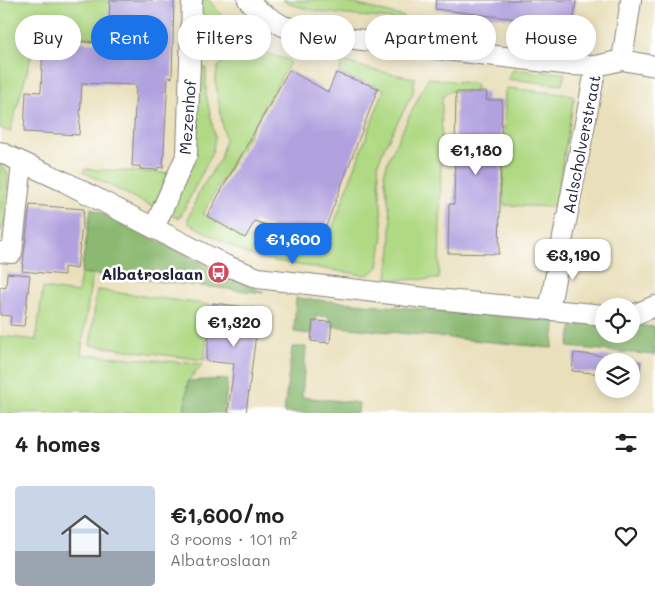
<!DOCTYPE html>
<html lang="en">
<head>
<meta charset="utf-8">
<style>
	body { margin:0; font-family:Mali,sans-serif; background:#f6f6f6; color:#222; height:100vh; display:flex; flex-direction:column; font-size:19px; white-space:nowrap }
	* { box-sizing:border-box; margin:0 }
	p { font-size:16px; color:#767676 }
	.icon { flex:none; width:28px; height:28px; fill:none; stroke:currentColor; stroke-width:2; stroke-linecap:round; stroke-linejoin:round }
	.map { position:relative; height:413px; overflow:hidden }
	.panel { display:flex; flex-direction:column; background:#fff; flex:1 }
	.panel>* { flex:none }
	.top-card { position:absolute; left:15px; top:15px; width:625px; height:45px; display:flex; gap:10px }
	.buttons { position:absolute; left:595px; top:298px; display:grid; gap:10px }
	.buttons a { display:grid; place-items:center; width:45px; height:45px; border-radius:50%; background:#fff; box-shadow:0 2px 12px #0003; font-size:25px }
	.price { position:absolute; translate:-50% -42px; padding:0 11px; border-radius:10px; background:#fff; color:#222; font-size:16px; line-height:32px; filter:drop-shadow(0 1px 2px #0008) }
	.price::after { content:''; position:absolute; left:50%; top:30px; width:15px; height:11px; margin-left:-8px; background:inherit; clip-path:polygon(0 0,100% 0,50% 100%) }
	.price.current { background:#1a73e8; color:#fff }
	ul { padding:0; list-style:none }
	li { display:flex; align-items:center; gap:15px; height:125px; padding:0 15px }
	li span { display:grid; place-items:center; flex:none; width:140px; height:100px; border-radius:5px; color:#555 }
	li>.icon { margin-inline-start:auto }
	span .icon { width:60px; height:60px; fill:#fffc; stroke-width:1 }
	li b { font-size:21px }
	h2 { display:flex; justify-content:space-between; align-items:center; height:60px; padding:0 15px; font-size:21px }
	.tag { padding:0 18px; border-radius:22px; background:#fff; box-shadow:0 2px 12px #0003; font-size:18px; line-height:45px }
	.tag.current { background:#1a73e8; color:#fff }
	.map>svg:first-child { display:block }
</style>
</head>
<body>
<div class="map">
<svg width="655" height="413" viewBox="0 0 655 413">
	<rect width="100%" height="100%" fill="#fff"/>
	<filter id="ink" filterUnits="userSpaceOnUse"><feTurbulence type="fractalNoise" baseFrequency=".02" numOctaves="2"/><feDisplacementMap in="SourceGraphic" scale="10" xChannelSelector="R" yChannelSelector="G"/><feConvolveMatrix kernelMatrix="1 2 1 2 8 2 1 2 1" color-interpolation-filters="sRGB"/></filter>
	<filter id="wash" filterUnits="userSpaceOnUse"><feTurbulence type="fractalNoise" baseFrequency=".0096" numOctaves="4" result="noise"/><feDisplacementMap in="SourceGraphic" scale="20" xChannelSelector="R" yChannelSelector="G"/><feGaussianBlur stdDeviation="1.12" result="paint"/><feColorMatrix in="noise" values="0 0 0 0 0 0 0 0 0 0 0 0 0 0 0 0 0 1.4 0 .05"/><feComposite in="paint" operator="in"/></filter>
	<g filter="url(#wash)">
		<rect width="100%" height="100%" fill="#e9dfba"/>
		<path fill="#b0d984" stroke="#697e60" d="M0,0h129l-2,39 -90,-3 -27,96 -10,-4z
			M201,0h8l26,32 -27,26 -10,2z
			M282,0h58l64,17 -3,3c-32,-4 -92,-5 -119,-20z
			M241,39l25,14 22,7 2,3 -87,151 42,24h20l3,-5 50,17 7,-2 59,-159 -45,-15 4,-13 30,9 42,8 -2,15 -29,55 -6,16 5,70 -5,33 -8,7 -6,1 -91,-14 -27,-7 -58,-31v-4l11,-27 21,-33 5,-19 -10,-60 3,-13z
			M197,67l9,1v26l9,44 -3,15 -33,66 -11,-6z
			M513,70l52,3 -3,12 -54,-6z
			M428,78l48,6 -1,8 -24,-1 -9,6 -3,182 -50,1 -2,-4 4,-26v-31l-7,-45 5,-16z
			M507,88l65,7 2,3 -18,104 -4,5 -49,-2 2,-114z
			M0,162l8,11 -3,49 -5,10z
			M84,169l84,4 -13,35 -72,-36z
			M81,273l11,1 -11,80 121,10 -14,17 -4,32h-184v-77l36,4 7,-52 35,5z
			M97,290l114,15 -7,55 -114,-15z"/>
		<path fill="#8cb972" stroke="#576e56" d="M91,208l173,85 -183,-20z
			M296,298l260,23 -4,27 -223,-22v-10h-13l-1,7 -3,-1 -1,12 -17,-2z
			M573,322l31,1v11h27v-9l24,2v28l-87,-8z
			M292,347h14l-4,50 57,6 -1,10h-74z
			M228,379l-4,34h-40l4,-32z"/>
		<g id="blocks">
			<path fill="#b1a2df" d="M110,0h64l-2,78 -4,-1 -5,91 -5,-1v3l-18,-1v-3h-8l4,-81 -54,-2 -3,52 -55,-3 2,-41 15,1 2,-52 65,3z
				M436,0h140l-3,26 -138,-17z
				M289,70l39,22 8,-19 42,15 -59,157 -64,-24 -10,17 -38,-22z
				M456,92h31l-1,8h16l-3,154 -51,-1 1,-49h5z
				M30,205l54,4 -7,60 -13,-2v8l-42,-4z
				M7,273l23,2 -6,51 -14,-1 1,-9 -11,-1v-28l6,1z
				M213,303l41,5 -1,10h5l-12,95h-18l6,-49 -28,-3z
				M313,321l19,1 -2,21 -19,-2z
				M574,353l40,4v3l17,1h-27v13l-32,-3z
				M631,361l10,1 -2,16 -8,-1z"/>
		</g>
	</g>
	<g filter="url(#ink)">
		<use href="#blocks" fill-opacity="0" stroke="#86807a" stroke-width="1"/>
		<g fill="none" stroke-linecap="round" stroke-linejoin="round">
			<defs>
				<path id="street" d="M248,0l11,11 24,15 30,8 258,31 25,1 26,-6 33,6
					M622,60l9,-60
					M0,152l65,30 160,83 33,13 167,20 179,17
					M154,228l33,-74 5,-154
					M0,252l12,1 10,-90
					M549,310l47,-244
					M631,316l24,-10"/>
			</defs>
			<use href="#street" stroke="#86807a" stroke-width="22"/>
			<use href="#street" stroke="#fff" stroke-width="20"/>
		</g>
	</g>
	<defs>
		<symbol id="bus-disc" viewBox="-11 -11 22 22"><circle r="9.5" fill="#d1495b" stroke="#fff"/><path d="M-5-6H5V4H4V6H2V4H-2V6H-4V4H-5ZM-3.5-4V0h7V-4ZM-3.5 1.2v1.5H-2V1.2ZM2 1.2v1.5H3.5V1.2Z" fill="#fff"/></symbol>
	</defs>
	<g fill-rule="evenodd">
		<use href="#bus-disc" x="206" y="260" width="25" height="25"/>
	</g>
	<g text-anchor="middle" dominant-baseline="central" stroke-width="5" stroke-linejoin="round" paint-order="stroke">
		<g font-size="16" fill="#22223b" stroke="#fff">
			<text transform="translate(187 117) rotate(-86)">Mezenhof</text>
			<text transform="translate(581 144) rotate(-79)">Aalscholverstraat</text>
		</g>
		<g font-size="16" font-weight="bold" fill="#22223b" stroke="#fff" text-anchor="end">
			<text x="203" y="273">Albatroslaan</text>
		</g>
	</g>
</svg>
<div class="buttons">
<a><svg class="icon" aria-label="locate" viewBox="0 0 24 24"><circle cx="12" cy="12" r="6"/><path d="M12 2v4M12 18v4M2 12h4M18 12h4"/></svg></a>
<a><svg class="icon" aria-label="layers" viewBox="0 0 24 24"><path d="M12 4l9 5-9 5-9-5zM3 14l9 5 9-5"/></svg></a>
</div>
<b class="price" style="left:476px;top:176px">€1,180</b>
<b class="price current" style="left:293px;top:265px">€1,600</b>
<b class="price" style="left:573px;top:281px">€3,190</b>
<b class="price" style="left:234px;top:348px">€1,320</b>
<div class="top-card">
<a class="tag">Buy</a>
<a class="tag current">Rent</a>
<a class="tag">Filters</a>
<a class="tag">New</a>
<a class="tag">Apartment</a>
<a class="tag">House</a>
</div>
</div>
<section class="panel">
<h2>4 homes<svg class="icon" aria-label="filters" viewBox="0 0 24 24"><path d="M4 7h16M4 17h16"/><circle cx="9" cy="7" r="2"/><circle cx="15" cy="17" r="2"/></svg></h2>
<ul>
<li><span style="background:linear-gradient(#c9d6e8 65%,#9aa5b1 0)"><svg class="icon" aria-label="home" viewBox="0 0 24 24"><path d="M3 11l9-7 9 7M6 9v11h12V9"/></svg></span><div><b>€1,600/mo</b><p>3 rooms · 101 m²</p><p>Albatroslaan</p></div><svg class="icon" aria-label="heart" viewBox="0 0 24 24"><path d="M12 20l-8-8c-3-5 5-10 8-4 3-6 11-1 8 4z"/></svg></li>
</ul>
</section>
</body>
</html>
